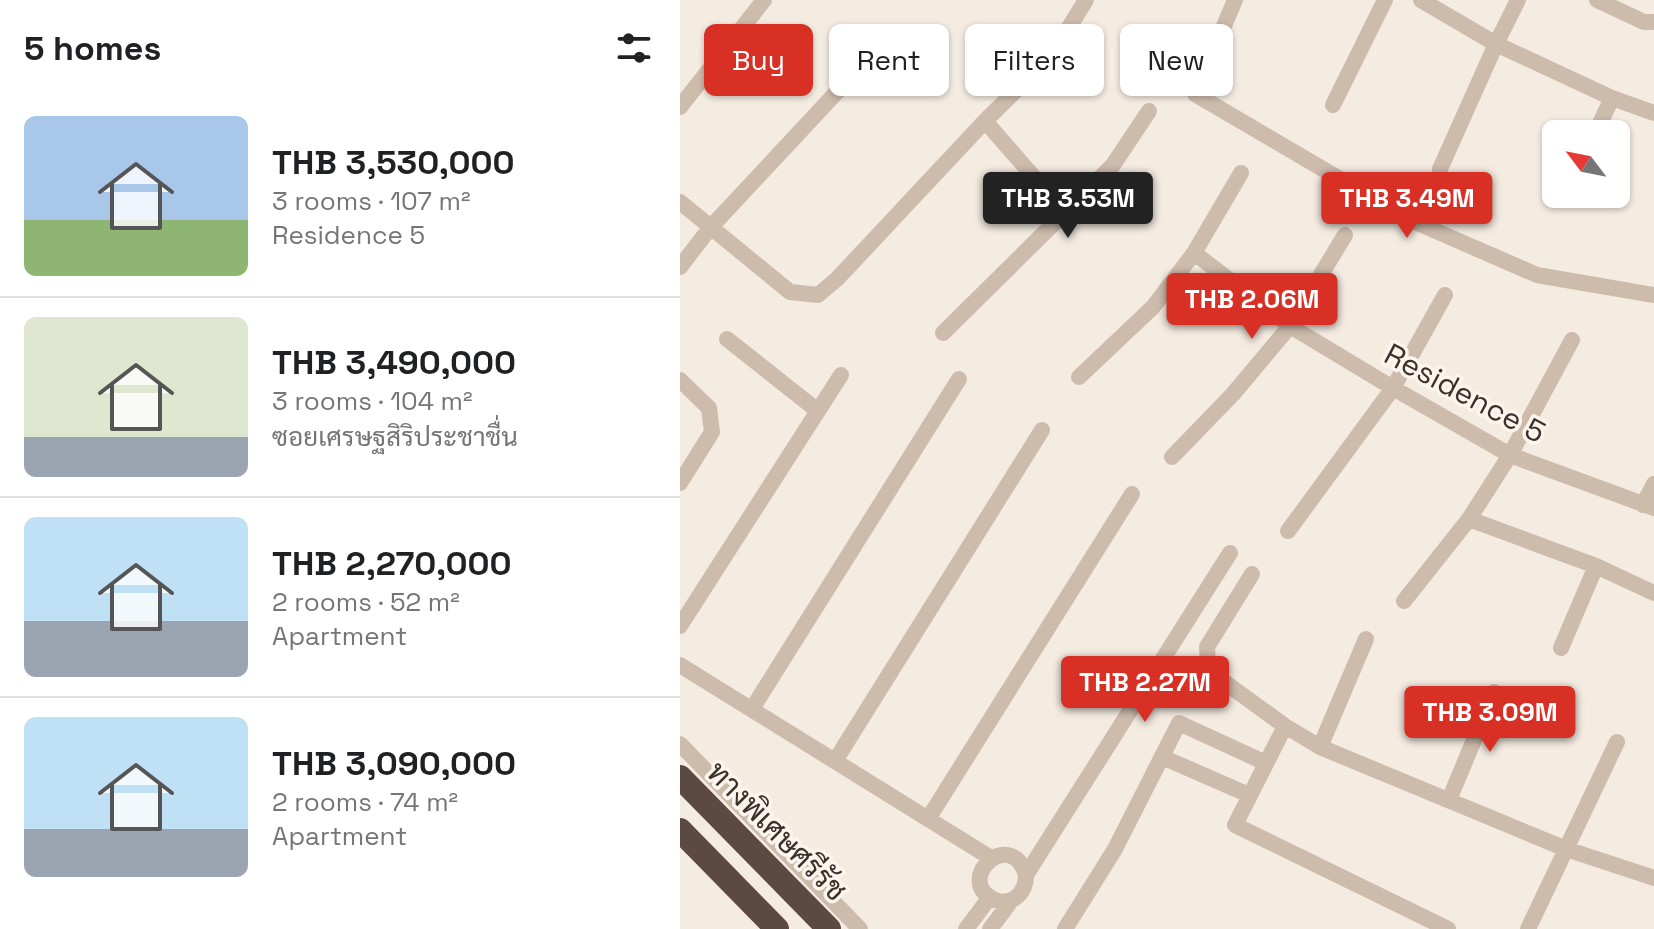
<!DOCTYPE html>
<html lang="en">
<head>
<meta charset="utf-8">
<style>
	body { margin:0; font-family:"Space Grotesk",Sarabun,sans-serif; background:#f6f6f6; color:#202124; height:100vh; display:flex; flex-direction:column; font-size:30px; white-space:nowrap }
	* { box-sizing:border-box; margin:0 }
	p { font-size:26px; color:#757577 }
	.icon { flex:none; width:44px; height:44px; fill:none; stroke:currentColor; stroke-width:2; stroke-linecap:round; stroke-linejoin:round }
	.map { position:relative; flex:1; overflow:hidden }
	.details { display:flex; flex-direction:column; background:#fff; width:680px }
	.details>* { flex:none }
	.guide { position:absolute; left:24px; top:24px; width:760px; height:72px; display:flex; gap:16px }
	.needle { width:52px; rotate:302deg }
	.buttons { position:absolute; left:862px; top:120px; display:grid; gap:16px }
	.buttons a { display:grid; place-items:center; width:88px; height:88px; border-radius:12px; background:#fff; box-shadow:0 2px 6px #0004; font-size:40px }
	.price { position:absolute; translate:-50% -68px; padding:0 18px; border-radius:8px; background:#d93025; color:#fff; font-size:26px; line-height:52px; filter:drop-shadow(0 2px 4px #0008) }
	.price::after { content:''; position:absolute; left:50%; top:48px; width:24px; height:18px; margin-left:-12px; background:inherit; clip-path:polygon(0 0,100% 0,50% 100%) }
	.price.current { background:#222; color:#fff }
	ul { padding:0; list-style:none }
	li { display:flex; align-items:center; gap:24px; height:200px; padding:0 24px }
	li+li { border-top:2px solid #e0e0e0 }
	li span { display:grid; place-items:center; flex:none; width:224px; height:160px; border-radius:12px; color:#555 }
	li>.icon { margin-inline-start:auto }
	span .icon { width:96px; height:96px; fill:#fffc; stroke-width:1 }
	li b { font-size:34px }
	h2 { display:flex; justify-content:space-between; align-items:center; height:96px; padding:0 24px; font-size:34px }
	.tag { padding:0 28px; border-radius:12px; background:#fff; box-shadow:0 2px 6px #0004; font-size:28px; line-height:72px }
	.tag.current { background:#d93025; color:#fff }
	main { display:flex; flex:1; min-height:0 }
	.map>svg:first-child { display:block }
</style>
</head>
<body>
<main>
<section class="details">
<h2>5 homes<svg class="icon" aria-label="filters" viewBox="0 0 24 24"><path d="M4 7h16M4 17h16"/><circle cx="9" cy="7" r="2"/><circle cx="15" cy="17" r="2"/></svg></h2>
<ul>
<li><span style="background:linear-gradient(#a9c7e8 65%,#8fb573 0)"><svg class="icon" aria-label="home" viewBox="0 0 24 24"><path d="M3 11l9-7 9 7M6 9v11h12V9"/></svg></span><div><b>THB 3,530,000</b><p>3 rooms · 107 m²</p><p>Residence 5</p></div></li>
<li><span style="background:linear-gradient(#dfe7d0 75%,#9aa5b1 0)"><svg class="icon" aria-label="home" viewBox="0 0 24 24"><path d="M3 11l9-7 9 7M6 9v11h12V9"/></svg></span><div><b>THB 3,490,000</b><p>3 rooms · 104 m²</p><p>ซอยเศรษฐสิริประชาชื่น</p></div></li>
<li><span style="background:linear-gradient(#bfe0f5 65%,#9aa5b1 0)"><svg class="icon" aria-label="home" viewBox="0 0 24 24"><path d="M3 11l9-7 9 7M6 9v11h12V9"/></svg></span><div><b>THB 2,270,000</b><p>2 rooms · 52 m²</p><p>Apartment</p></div></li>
<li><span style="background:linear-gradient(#bfe0f5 70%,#9aa5b1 0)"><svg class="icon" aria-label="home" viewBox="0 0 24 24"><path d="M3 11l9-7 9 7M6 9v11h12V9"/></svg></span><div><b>THB 3,090,000</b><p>2 rooms · 74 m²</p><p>Apartment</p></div></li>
</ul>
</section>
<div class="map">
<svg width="974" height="929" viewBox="0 0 974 929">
	<rect width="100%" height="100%" fill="#f4ebe1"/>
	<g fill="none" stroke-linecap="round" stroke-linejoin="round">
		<path stroke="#cdbbac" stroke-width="16" d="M741,0l75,44 116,54 42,15
			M917,0l47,22h10
			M536,45l19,-45
			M515,94l211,124 131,57 117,20
			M653,105l52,-105
			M0,107l84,-107
			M305,121l81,93
			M915,134l17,-36
			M760,169l56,-125 22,-44
			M0,202l110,90 28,3 19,-16 148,-158 67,-66 34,-55
			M514,253l96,73 103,62 117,67 144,53
			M0,267l30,-39 168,-180
			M263,333l170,-168 36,-54
			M47,339l91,72
			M399,377l74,-70 41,-54 47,-80
			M0,380l29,28 3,24 -32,51
			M492,457l61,-63 57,-68 55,-91
			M963,505l11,-21
			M789,519l127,47 58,27
			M608,531l105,-143 52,-93
			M572,574l-45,73 1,17 8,12 69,50 35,21 246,102 88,29
			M724,601l65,-82 41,-64 62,-115
			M0,626l161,-251
			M881,648l35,-82
			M0,665l311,193
			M72,709l207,-330
			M605,726l-50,99 213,104
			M0,744l180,185
			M640,747l46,-108
			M482,757l87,38
			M155,761l207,-331
			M769,800l45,-108
			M248,819l204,-325
			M346,875c-15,-49 -72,4 -33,24 18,9 33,-6 33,-24l204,-322
			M286,929l24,-32
			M310,929l21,-28
			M385,929l50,-80 64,-126 87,40
			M848,929l89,-187"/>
		<path stroke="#5c4a42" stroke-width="24" d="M0,777l149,152
			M0,830l97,99"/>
	</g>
	<g text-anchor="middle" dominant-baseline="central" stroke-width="7" stroke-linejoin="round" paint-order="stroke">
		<g font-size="30" fill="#3b302b" stroke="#fbf5ee">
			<text transform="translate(785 393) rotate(28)">Residence 5</text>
			<text transform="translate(97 831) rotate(45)">ทางพิเศษศรีรัช</text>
		</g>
	</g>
</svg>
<div class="buttons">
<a><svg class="needle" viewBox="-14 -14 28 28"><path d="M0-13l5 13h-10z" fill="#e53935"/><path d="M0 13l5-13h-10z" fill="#757577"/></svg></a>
</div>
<b class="price current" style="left:388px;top:240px">THB 3.53M</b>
<b class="price" style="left:727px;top:240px">THB 3.49M</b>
<b class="price" style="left:572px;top:341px">THB 2.06M</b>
<b class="price" style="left:465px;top:724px">THB 2.27M</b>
<b class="price" style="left:810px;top:754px">THB 3.09M</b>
<div class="guide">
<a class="tag current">Buy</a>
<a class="tag">Rent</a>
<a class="tag">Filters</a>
<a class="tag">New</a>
</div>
</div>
</main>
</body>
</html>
